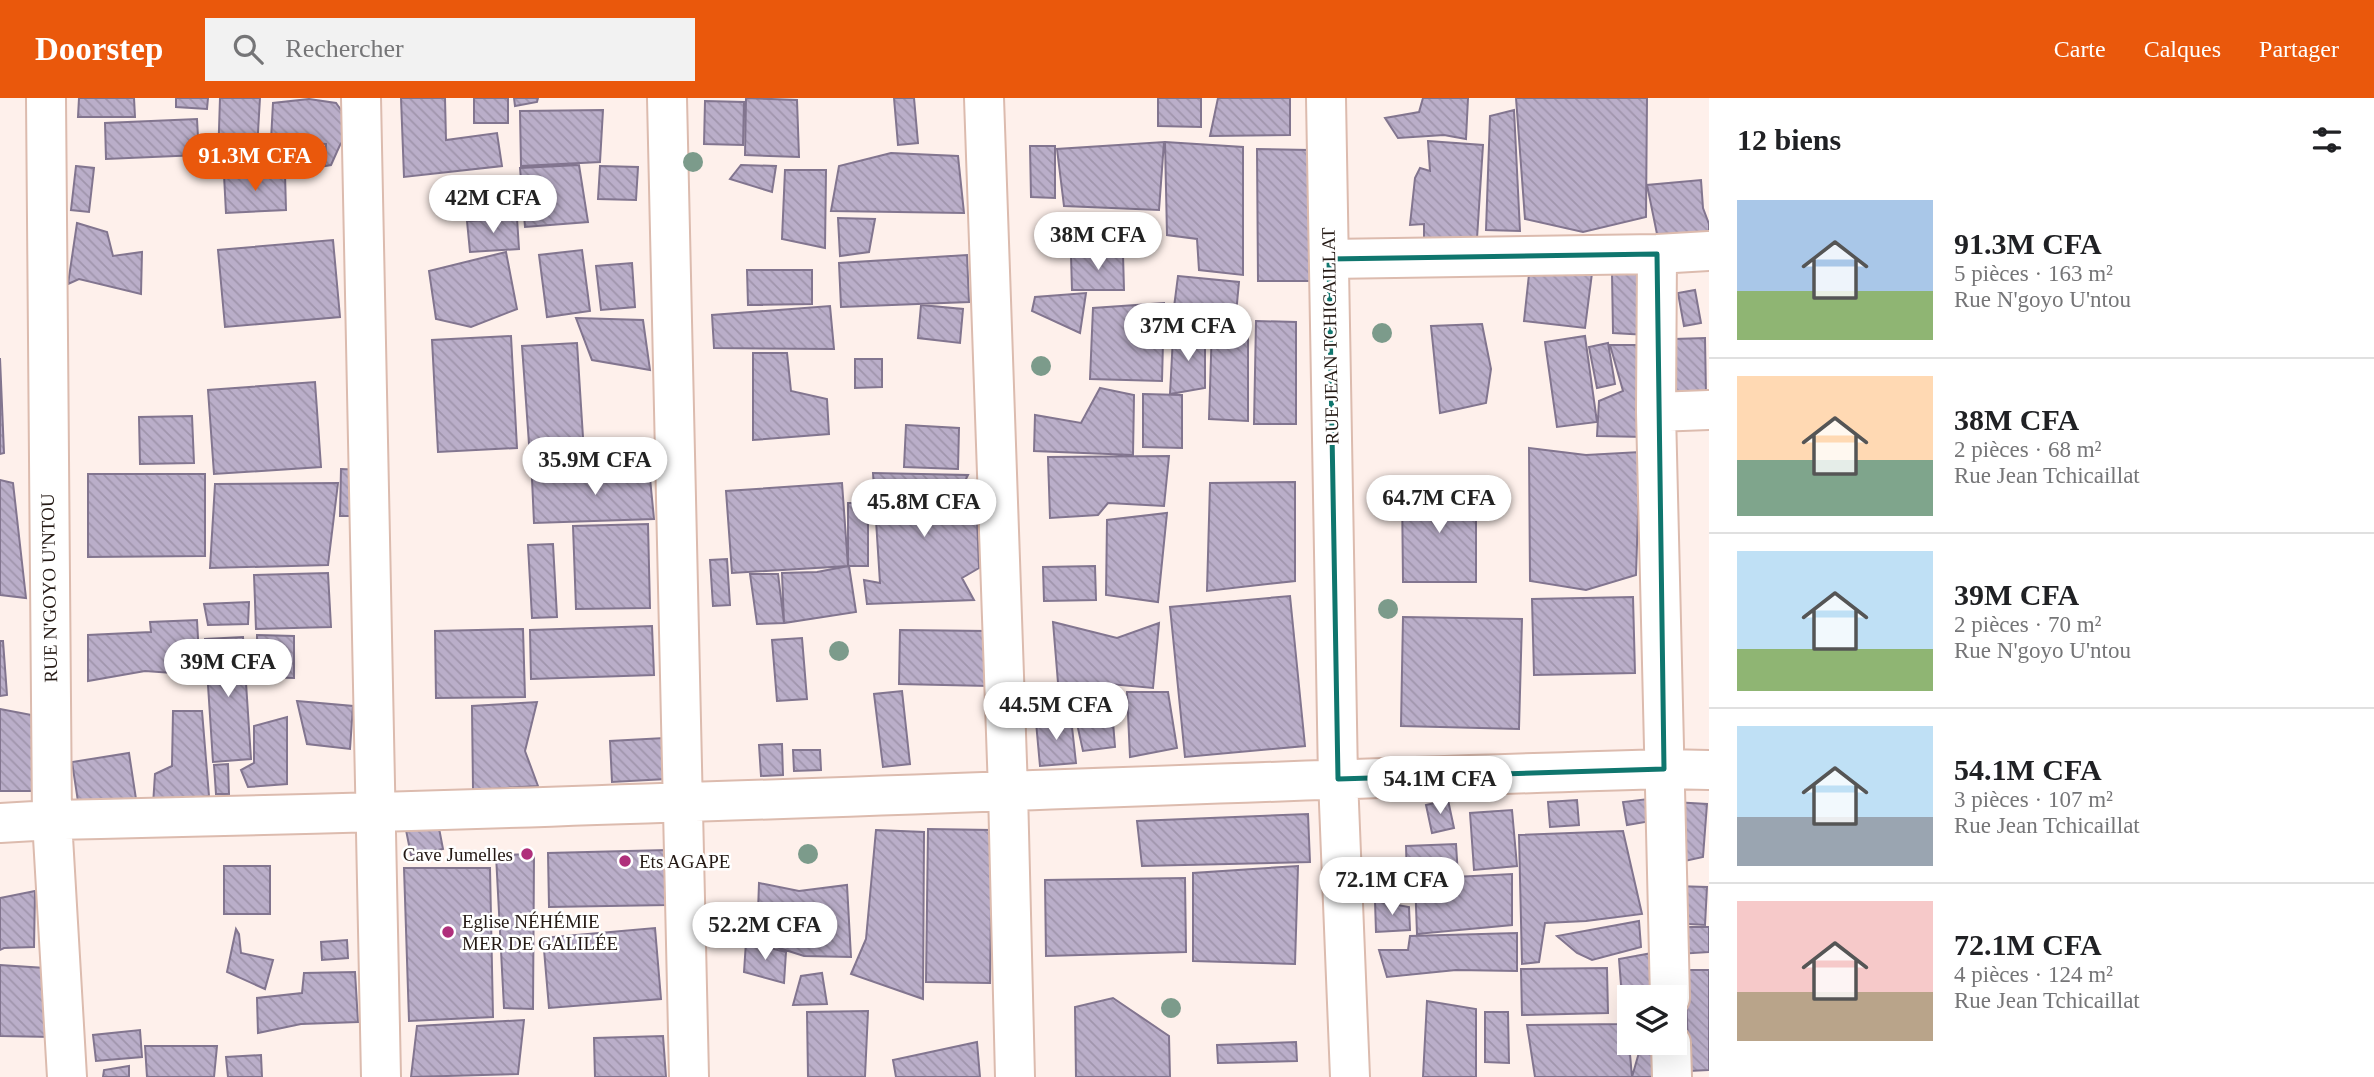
<!DOCTYPE html>
<html lang="fr">
<head>
<meta charset="utf-8">
<style>
	body { margin:0; font-family:"Times New Roman",serif; background:#f2f2f2; color:#202124; height:100vh; display:flex; flex-direction:column; font-size:26px; white-space:nowrap }
	* { box-sizing:border-box; margin:0 }
	p { font-size:23px; color:#757577 }
	.icon { flex:none; width:38px; height:38px; fill:none; stroke:currentColor; stroke-width:2; stroke-linecap:round; stroke-linejoin:round }
	.map { position:relative; flex:1; overflow:hidden }
	.side { display:flex; flex-direction:column; background:#fff; width:665px }
	.side>* { flex:none }
	.fabs { position:absolute; left:1617px; top:887px; display:grid; gap:14px }
	.fabs a { display:grid; place-items:center; width:70px; height:70px; border-radius:0px; background:#fff; box-shadow:0 7px 28px #0002; font-size:35px }
	.price { position:absolute; translate:-50% -60px; padding:0 16px; border-radius:24px; background:#fff; color:#222; font-size:23px; line-height:46px; filter:drop-shadow(0 2px 4px #0008) }
	.price::after { content:''; position:absolute; left:50%; top:42px; width:21px; height:16px; margin-left:-10px; background:inherit; clip-path:polygon(0 0,100% 0,50% 100%) }
	.price.selected { background:#ea580c; color:#fff }
	ul { padding:0; list-style:none }
	li { display:flex; align-items:center; gap:21px; height:175px; padding:0 28px }
	li+li { border-top:2px solid #e0e0e0 }
	li span { display:grid; place-items:center; flex:none; width:196px; height:140px; border-radius:0px; color:#555 }
	li>.icon { margin-inline-start:auto }
	span .icon { width:84px; height:84px; fill:#fffc; stroke-width:1 }
	li b { font-size:30px }
	h2 { display:flex; justify-content:space-between; align-items:center; height:84px; padding:0 28px; font-size:30px }
	header { display:flex; align-items:center; gap:42px; box-sizing:border-box; height:98px; padding:0 35px; background:#ea580c; color:#fff }
	header strong { font-size:33px }
	nav { display:flex; gap:38px; margin-inline-start:auto; font-size:24px }
	.search { width:490px; height:63px; background:#f2f2f2; display:flex; align-items:center; gap:18px; box-sizing:border-box; padding:0 24px; border-radius:0px; color:#757577; font-size:26px }
	main { display:flex; flex:1; min-height:0 }
	.map>svg:first-child { display:block }
</style>
</head>
<body>
<header>
<strong>Doorstep</strong>
<div class="search"><svg class="icon" aria-label="search" viewBox="0 0 24 24"><circle cx="10" cy="10" r="6"/><path d="M15 15l6 6"/></svg>Rechercher</div>
<nav><a>Carte</a><a>Calques</a><a>Partager</a></nav>
</header>
<main>
<div class="map">
<svg width="1709" height="979" viewBox="0 0 1709 979">
	<defs>
		<pattern id="building-back-hatch" width="6" height="6" patternUnits="userSpaceOnUse" patternTransform="scale(1.75)"><rect width="6" height="6" fill="#baaec9"/><path d="M-1 5l2 2M0 0l6 6M5-1l2 2" fill="none" stroke="#a095ac"/></pattern>
	</defs>
	<rect width="100%" height="100%" fill="#fef0eb"/>
	<path fill="url(#building-back-hatch)" stroke="#82758f" stroke-width="2" d="M79,0h55l1,19h-57z
		M176,0h32l-1,11 -31,-2z
		M220,0h40l-4,68 -38,-5z
		M401,0h44l1,42 51,-7 5,33 -98,11z
		M474,0h34v25h-34z
		M514,0h24l-1,4 -22,4z
		M746,0l51,2 2,57 -54,-2z
		M894,0h20l4,45 -20,2z
		M1158,0h43v29l-43,-1z
		M1218,0h72v37l-80,1z
		M1423,0h45l-2,41 -22,-4 -46,3 -13,-20 34,-6z
		M1516,0h131l-1,119 -63,15 -58,-13z
		M309,1l27,4 17,24 -13,18 -9,20 -6,1 1,-22 -17,-1 -7,15 -32,1 3,-56z
		M705,3l39,1 -1,43 -39,-1z
		M603,12l-3,52 -79,4 -1,-55z
		M1514,12l6,121 -34,-1 4,-114z
		M197,21l2,36 -93,4 -1,-36z
		M1428,43l55,4 -7,109 -52,-11v-19l-14,1 5,-47 5,-10 10,3z
		M1164,44l-5,68 -95,-4 -7,-57z
		M1165,44l78,5v128l-44,-5 -2,-31 -30,-4z
		M1030,48h25v52l-24,-1z
		M1257,51l52,1 1,131h-52z
		M891,55l67,3 6,57 -133,-2 8,-45z
		M579,67l9,57 -63,5 -5,-59z
		M741,67l35,1 -4,26 -42,-13z
		M76,68l18,2 -5,44 -18,-2z
		M600,68l38,1 -2,33 -38,-1z
		M785,72h41l-1,78 -43,-9z
		M285,75l1,37 -60,3 -2,-38z
		M509,80l3,39 -39,4 -2,-41z
		M1701,82l2,28 6,16v9l-52,1 -10,-49z
		M517,120l2,31 -49,3 -3,-31z
		M838,120l37,1 -6,33 -29,4z
		M77,125l30,9 6,24 29,-4 -1,42 -62,-15 -11,5z
		M333,142l7,77 -115,10 -7,-77z
		M582,152l8,61 -43,6 -8,-62z
		M506,154l11,57 -46,18 -35,-8 -7,-48z
		M1123,156l1,36h-52l-1,-35z
		M967,157l2,47 -128,5 -2,-44z
		M632,165l3,44 -34,3 -5,-44z
		M1530,167l62,8 -7,55 -61,-7z
		M747,172h65v34l-64,1z
		M1645,173l2,64 -34,-2 -1,-61z
		M1178,178l61,6 -3,32 -62,-7z
		M1695,192l6,33 -17,3 -6,-33z
		M1086,195l-6,40 -48,-22 3,-14z
		M1164,205l-2,78 -72,-2 3,-71z
		M921,207l42,4 -3,34 -42,-5z
		M830,208l4,43 -120,-1 -2,-33z
		M576,220l67,2 7,50 -58,-10z
		M1256,223l40,1v102h-42z
		M1248,224v99l-39,-2 3,-93z
		M1482,226l9,45 -5,34 -46,10 -9,-87z
		M1205,233v57l-35,6 3,-57z
		M511,238l6,112 -79,4 -6,-112z
		M1585,238l12,86 -40,5 -12,-85z
		M1705,240l1,57 -30,1 -2,-57z
		M577,245l8,126 -54,3 -9,-126z
		M1608,245l7,41 -18,4 -8,-41z
		M1610,247h38l-2,92 -49,-1 2,-35 24,-10z
		M753,255h34l4,38 36,8 2,35 -76,6z
		M0,260l4,95 -4,1z
		M855,261h27v28l-27,1z
		M315,284l6,85 -107,7 -6,-84z
		M1100,290l34,7 -1,60 -99,-4 1,-36 46,8z
		M1143,296l39,1v53l-39,-1z
		M192,318l2,47 -54,1 -1,-47z
		M906,327l53,3 -1,41 -54,-2z
		M1529,350l57,7 54,-3 -4,123 -50,15 -56,-9z
		M1169,358l-5,50 -56,-3 -10,12 -48,3 -2,-61z
		M602,369l47,1 5,51 -120,4 -2,-44 55,-1z
		M341,371l22,1 -1,46h-22z
		M873,375l95,2 -8,16 16,2 3,75 -17,10 12,22 -107,4 -3,-24 16,3z
		M88,376h117v82l-117,1z
		M0,382l13,3 13,115 -26,-3z
		M1295,384v99l-88,10 3,-108z
		M338,385l-10,82 -118,3 5,-84z
		M842,385l6,83 -116,7 -6,-82z
		M1402,390h74v94h-73z
		M848,405h20v63h-20z
		M1167,415l-9,89 -52,-7 1,-75z
		M648,426l2,84 -74,1 -3,-83z
		M553,446l4,73 -25,1 -4,-73z
		M727,461l3,46 -17,1 -3,-46z
		M849,468l7,46 -72,11 -2,-50 35,-1z
		M1095,468l1,34 -52,1 -1,-34z
		M328,475l3,54 -75,2 -2,-54z
		M750,476h28l6,49 -27,1z
		M1290,498l15,150 -120,11 -15,-150z
		M1633,499l2,76 -101,2 -2,-76z
		M249,504l-1,22 -40,1 -4,-21z
		M1403,519l119,2 -3,110 -118,-3z
		M197,522l3,55 -55,-4 -57,10v-46l63,-3 -1,-10z
		M1053,524l64,16 42,-15 -6,65 -43,-4 5,63 -32,4 -11,-50 -11,18z
		M652,528l2,49 -123,4 -1,-49z
		M523,531l2,68 -89,1 -1,-67z
		M900,532l88,1v55l-89,-2z
		M257,537l37,1v42l-37,-1z
		M243,539l8,122 -38,3 -8,-123z
		M802,540l5,61 -30,2 -5,-61z
		M0,543h3l4,54 -7,1z
		M902,593l8,73 -27,3 -9,-73z
		M1127,594h41l9,56 -47,9z
		M297,603l56,5 -3,43 -43,-5z
		M537,604l-12,49 13,35 -65,4 -1,-84z
		M0,611l37,7 -2,75h-35z
		M173,613h29l7,85 -56,9 2,-31 17,-8z
		M287,619v67l-39,3 -7,-17 13,-7v-37z
		M1071,620l5,45 -36,3 -4,-44z
		M664,640l2,41 -54,3 -2,-41z
		M782,646l1,31 -22,1 -2,-31z
		M793,652h27l1,20 -27,1z
		M129,655l7,46 -57,9 -7,-46z
		M228,666l1,30h-13l-2,-29z
		M1648,701l3,22 -24,4 -4,-23z
		M1448,702l6,28 -22,5 -6,-28z
		M1577,702l2,25 -29,2 -2,-25z
		M1673,704l34,2 -4,53 -32,7z
		M1512,712l5,56 -43,4 -4,-57z
		M1308,716l2,48 -168,4 -5,-45z
		M438,725l5,26 -32,6 -5,-25z
		M928,731l64,1 -2,153 -64,-1z
		M876,732l48,2 -1,167 -72,-25 15,-35z
		M1623,733l19,83 -56,7 -41,2 -6,39 -17,2 -3,-129z
		M1456,746l2,32 -51,3 -1,-33z
		M667,752l1,55 -119,2 -1,-54z
		M534,756l-1,155 -29,-1 -8,-153z
		M224,768h46v48h-46z
		M1298,768l-3,98 -102,-3v-88z
		M404,770h86l3,149 -84,4z
		M1512,776v51l-95,9 -2,-55z
		M1185,780l1,74 -140,4 -1,-76z
		M759,785l40,8 48,-6 4,72 -47,-1 -47,-15z
		M1674,788l33,1 -2,38 -33,-2z
		M35,793l-1,56 -30,1 -4,2v-52z
		M1375,803l34,6 1,23 -34,2z
		M1639,823l2,26 -49,13 -15,-7 -20,-17z
		M1678,829h31v25l-31,2z
		M655,830l6,71 -112,9 -6,-70z
		M236,831l3,5 2,19 32,7 -8,29 -38,-17z
		M1517,835v38l-61,-1 -69,7 -8,-27h29l2,-14z
		M347,842l1,18 -26,2 -1,-18z
		M746,844l40,10 -2,31 -40,-11z
		M1652,855l8,45h-31v45l3,34h-97l-8,-52 97,-1 -5,-65z
		M0,867l45,3 7,69 -52,-1z
		M1607,870l1,45 -86,2 -1,-46z
		M1685,872h24v100l-20,1z
		M355,874l3,50 -57,2 -43,9 -1,-35 45,-5 2,-20z
		M822,875l5,31 -34,1 8,-29z
		M1113,900l56,38 1,41h-94l-1,-70z
		M1427,903l49,8v68h-53z
		M868,913l-3,66h-57l-1,-65z
		M1485,914h23l1,51 -24,-1z
		M524,922l-6,54 -107,3 6,-51z
		M140,932l2,27 -46,4 -3,-26z
		M663,938l3,41h-71l-1,-39z
		M977,944l3,35h-84l-3,-17z
		M1296,944l1,19 -79,2 -1,-18z
		M1653,945v34h-21l8,-28z
		M145,948h72l-3,31h-67z
		M261,957l1,22h-34l-2,-20z
		M129,968v11h-26l1,-7z"/>
	<g fill="none" stroke-linecap="round" stroke-linejoin="round">
		<defs>
			<path id="street" d="M46,0l6,722 15,257
				M361,0l20,979
				M667,0l22,979
				M984,0l24,693 7,286
				M1326,0l12,681 12,298
				M1657,156l-1,158 14,586
				M1329,161l328,-5 52,-3
				M1656,314l53,-2
				M0,725l52,-3c537,-11 1075,-35 1612,-51l45,1
				M1671,945l1,34"/>
		</defs>
		<use href="#street" stroke="#dcbbae" stroke-width="42"/>
		<use href="#street" stroke="#fff" stroke-width="38"/>
	</g>
	<g fill="#7c9b8b">
		<circle cx="693" cy="64" r="10"/>
		<circle cx="1382" cy="235" r="10"/>
		<circle cx="1041" cy="268" r="10"/>
		<circle cx="1388" cy="511" r="10"/>
		<circle cx="839" cy="553" r="10"/>
		<circle cx="808" cy="756" r="10"/>
		<circle cx="1171" cy="910" r="10"/>
	</g>
	<path fill="none" stroke="#0f766e" stroke-width="5" stroke-linejoin="round" d="M1657,156l7,515 -326,10 -9,-520z"/>
	<g fill="#af2f7b" stroke="#fff" stroke-width="2.5">
		<circle cx="527" cy="756" r="7"/>
		<circle cx="625" cy="763" r="7"/>
		<circle cx="448" cy="834" r="7"/>
	</g>
	<g text-anchor="middle" dominant-baseline="central" stroke-width="5" stroke-linejoin="round" paint-order="stroke">
		<g font-size="19" fill="#241914" stroke="#fff">
			<text transform="translate(1330 238) rotate(-91)">RUE JEAN TCHICAILLAT</text>
			<text transform="translate(49 490) rotate(-91)">RUE N'GOYO U'NTOU</text>
		</g>
		<g font-size="19" fill="#241914" stroke="#fff" text-anchor="start">
			<text x="513" y="756" text-anchor="end">Cave Jumelles</text>
			<text x="639" y="763">Ets AGAPE</text>
			<text x="462" y="823">Eglise NÉHÉMIE<tspan x="462" dy="22">MER DE GALILÉE</tspan></text>
		</g>
	</g>
</svg>
<div class="fabs">
<a><svg class="icon" aria-label="layers" viewBox="0 0 24 24"><path d="M12 4l9 5-9 5-9-5zM3 14l9 5 9-5"/></svg></a>
</div>
<b class="price selected" style="left:255px;top:95px">91.3M CFA</b>
<b class="price" style="left:493px;top:137px">42M CFA</b>
<b class="price" style="left:1098px;top:174px">38M CFA</b>
<b class="price" style="left:1188px;top:265px">37M CFA</b>
<b class="price" style="left:595px;top:399px">35.9M CFA</b>
<b class="price" style="left:1439px;top:437px">64.7M CFA</b>
<b class="price" style="left:924px;top:441px">45.8M CFA</b>
<b class="price" style="left:228px;top:601px">39M CFA</b>
<b class="price" style="left:1056px;top:644px">44.5M CFA</b>
<b class="price" style="left:1440px;top:718px">54.1M CFA</b>
<b class="price" style="left:1392px;top:819px">72.1M CFA</b>
<b class="price" style="left:765px;top:864px">52.2M CFA</b>
</div>
<section class="side">
<h2>12 biens<svg class="icon" aria-label="filters" viewBox="0 0 24 24"><path d="M4 7h16M4 17h16"/><circle cx="9" cy="7" r="2"/><circle cx="15" cy="17" r="2"/></svg></h2>
<ul>
<li><span style="background:linear-gradient(#a9c7e8 65%,#8fb573 0)"><svg class="icon" aria-label="home" viewBox="0 0 24 24"><path d="M3 11l9-7 9 7M6 9v11h12V9"/></svg></span><div><b>91.3M CFA</b><p>5 pièces · 163 m²</p><p>Rue N'goyo U'ntou</p></div></li>
<li><span style="background:linear-gradient(#ffd9b3 60%,#7fa58c 0)"><svg class="icon" aria-label="home" viewBox="0 0 24 24"><path d="M3 11l9-7 9 7M6 9v11h12V9"/></svg></span><div><b>38M CFA</b><p>2 pièces · 68 m²</p><p>Rue Jean Tchicaillat</p></div></li>
<li><span style="background:linear-gradient(#bfe0f5 70%,#8fb573 0)"><svg class="icon" aria-label="home" viewBox="0 0 24 24"><path d="M3 11l9-7 9 7M6 9v11h12V9"/></svg></span><div><b>39M CFA</b><p>2 pièces · 70 m²</p><p>Rue N'goyo U'ntou</p></div></li>
<li><span style="background:linear-gradient(#bfe0f5 65%,#9aa5b1 0)"><svg class="icon" aria-label="home" viewBox="0 0 24 24"><path d="M3 11l9-7 9 7M6 9v11h12V9"/></svg></span><div><b>54.1M CFA</b><p>3 pièces · 107 m²</p><p>Rue Jean Tchicaillat</p></div></li>
<li><span style="background:linear-gradient(#f6c9c9 65%,#b9a48a 0)"><svg class="icon" aria-label="home" viewBox="0 0 24 24"><path d="M3 11l9-7 9 7M6 9v11h12V9"/></svg></span><div><b>72.1M CFA</b><p>4 pièces · 124 m²</p><p>Rue Jean Tchicaillat</p></div></li>
</ul>
</section>
</main>
</body>
</html>
